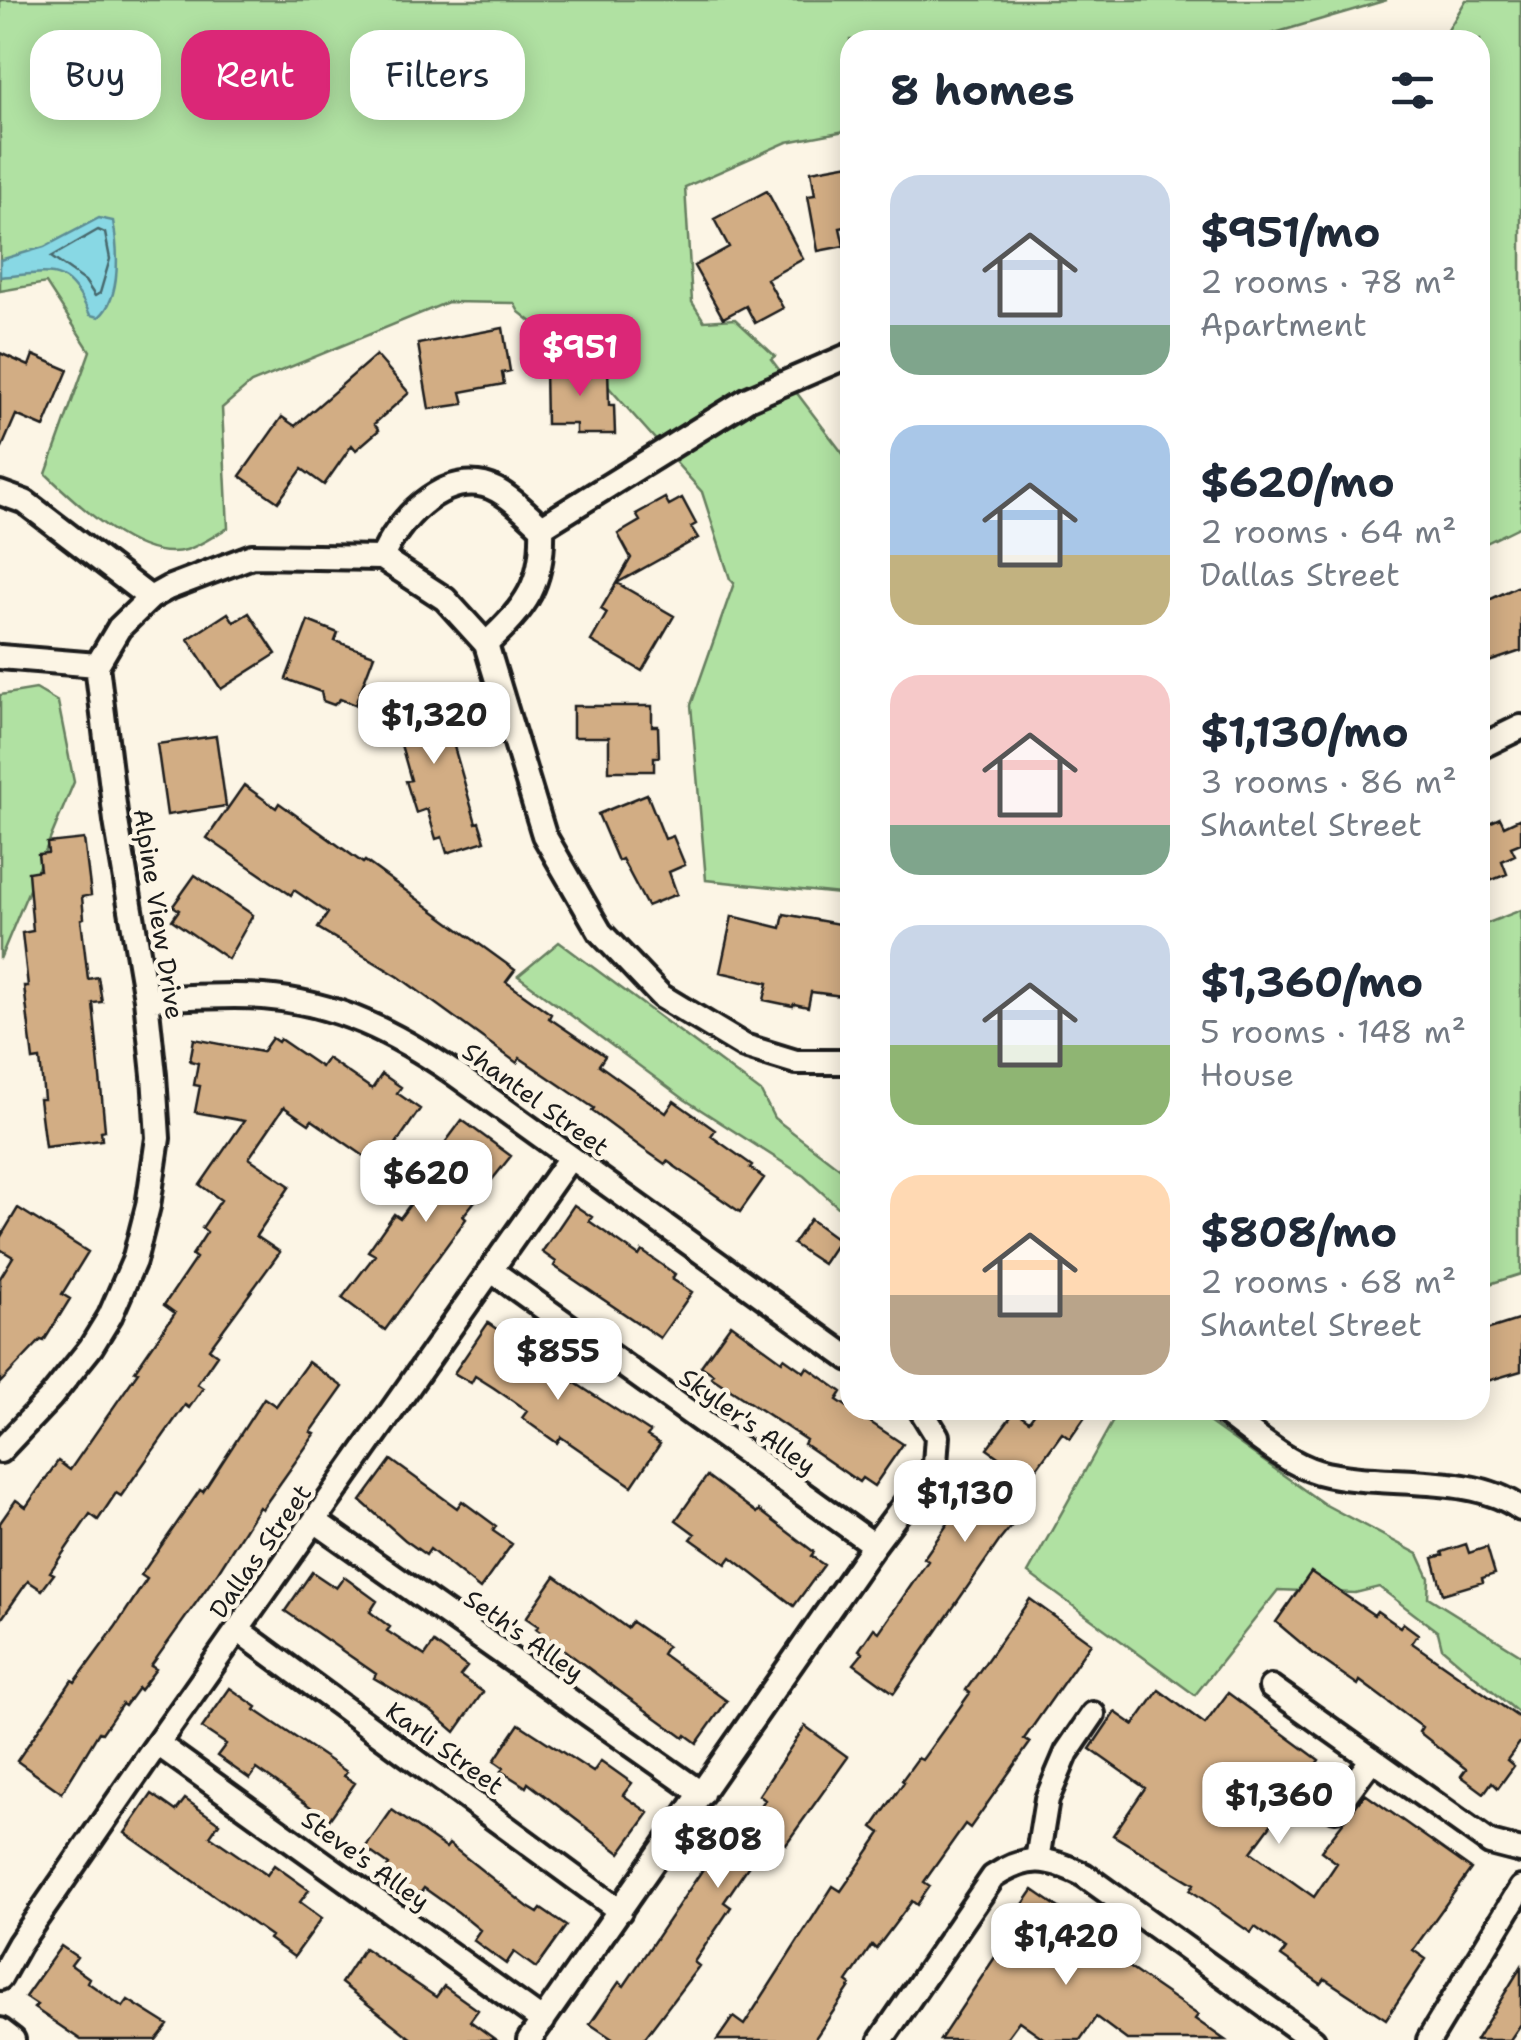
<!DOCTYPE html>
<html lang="en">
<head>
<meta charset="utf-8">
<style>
	body { margin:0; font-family:"Shantell Sans",sans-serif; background:#f6f6f7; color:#1f2937; height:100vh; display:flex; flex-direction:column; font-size:38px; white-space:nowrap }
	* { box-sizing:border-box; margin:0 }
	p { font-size:32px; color:#747a83 }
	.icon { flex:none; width:55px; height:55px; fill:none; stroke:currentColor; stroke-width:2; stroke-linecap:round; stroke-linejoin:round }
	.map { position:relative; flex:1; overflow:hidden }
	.details { position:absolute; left:840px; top:30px; width:650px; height:1390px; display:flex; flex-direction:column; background:#fff; border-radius:30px; box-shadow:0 5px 25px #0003 }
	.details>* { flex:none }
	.hud { position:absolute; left:30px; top:30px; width:660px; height:90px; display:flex; gap:20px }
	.price { position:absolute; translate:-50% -85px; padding:0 22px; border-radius:20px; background:#fff; color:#222; font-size:32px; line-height:65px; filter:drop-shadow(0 2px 5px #0008) }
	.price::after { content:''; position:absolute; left:50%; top:60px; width:30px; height:22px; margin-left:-15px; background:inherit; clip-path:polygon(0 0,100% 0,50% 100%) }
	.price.selected { background:#db2777; color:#fff }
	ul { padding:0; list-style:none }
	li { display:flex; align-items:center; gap:30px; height:250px; padding:0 50px }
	li span { display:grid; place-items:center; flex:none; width:280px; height:200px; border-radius:30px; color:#555 }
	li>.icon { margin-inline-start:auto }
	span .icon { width:120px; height:120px; fill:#fffc; stroke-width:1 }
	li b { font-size:42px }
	h2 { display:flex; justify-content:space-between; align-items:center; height:120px; padding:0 50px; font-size:42px }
	.chip { padding:0 35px; border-radius:30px; background:#fff; box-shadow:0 5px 25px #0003; font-size:35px; line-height:90px }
	.chip.selected { background:#db2777; color:#fff }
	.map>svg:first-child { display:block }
</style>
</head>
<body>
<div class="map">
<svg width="1521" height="2040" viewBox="0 0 1521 2040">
	<rect width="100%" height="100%" fill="#fcf5e5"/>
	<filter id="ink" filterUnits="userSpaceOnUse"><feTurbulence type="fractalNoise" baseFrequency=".01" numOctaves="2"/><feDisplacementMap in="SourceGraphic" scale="20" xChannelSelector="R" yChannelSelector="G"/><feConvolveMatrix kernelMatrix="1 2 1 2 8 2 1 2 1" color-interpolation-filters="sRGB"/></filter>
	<g filter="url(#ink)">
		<path fill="#b0e1a2" stroke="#667e5f" stroke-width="2.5" d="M0,0h1387l-136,40h-401v90l-63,12 -102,45 7,115 12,19 31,-2 40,37 -4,3 79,104v432l-144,-15 -15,-175 43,-122 -4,-4 -28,-87 -107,-120 -42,-34h-14l-2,-12 -18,-14 -5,-9 -66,-1 -197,81 -29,25 6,120c-13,7 -28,18 -42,22 -47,14 -109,-46 -140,-76l44,-123 -44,-68 -46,8z
			M1466,0h55v526l-41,20v-506h-38z
			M36,689l22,13 16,80 -74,177v-264z
			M1521,910v364l-41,13v-361z
			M559,942l202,150 13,26 76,58v42l-46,-42 -120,-77 -166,-123z
			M1119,1410h73l132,94 94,50 11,24 -1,19 93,58v60l-79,-67 -4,-16 -59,-45 -24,6 -77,-3 -83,105 -167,-122z"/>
		<path fill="#88d8e4" stroke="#5d8d94" stroke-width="2.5" d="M99,218l14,3c5,27 9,76 -14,96l-9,-2c-23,-53 -39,-42 -90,-38v-17l44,-13z"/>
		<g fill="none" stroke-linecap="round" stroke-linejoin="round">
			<path stroke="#47676c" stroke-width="2.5" d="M98,230l7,3 5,26 -10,34 -5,3 -10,-15 -34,-24z"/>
		</g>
		<path fill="#d2ad84" stroke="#1c1c1c" stroke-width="2.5" d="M850,164v62l-10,2 4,18 -26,5 -10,-55 7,-1 -4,-24z
			M767,191l36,68 -36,20 16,29 -28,15 -9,-17 -23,12 -29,-52 35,-19 -15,-28z
			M503,328l7,43 -8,2 2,11 -43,8 3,12 -35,5 -11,-65z
			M0,353l29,13 4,-11 35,15 -24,57 -28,-12 -16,37z
			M376,355l33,38 -35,31 5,6 -23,20 -4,-5 -28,40 -22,-16 -24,33 -38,-26 42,-59 13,9z
			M608,366l1,39h5l1,29h-39v-10h-30l-1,-57z
			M665,498l4,7 13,-7 14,26 -5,3 7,11 -81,45 57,33 -32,55 -51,-30 16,-28 -6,-4 30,-51 -13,-24 22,-13 -4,-7z
			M1521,585v66l-41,14v-61z
			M228,613l6,9 15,-9 27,41 -55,35 -33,-50z
			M308,621l30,12 -3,8 39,14 -19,50 -15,-6 -6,6 -11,-4 -2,-9 -35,-13z
			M430,683l4,16 6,-1 36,125 3,-1 6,19 -38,12 -5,-16 -6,2 -9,-30 -11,4 -10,-32 5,-1 -24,-85z
			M573,706h79v20h6l1,31h-5v14h-45v-34h-36z
			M216,736l10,70 -59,9 -10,-71z
			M244,785l32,23 3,-5 84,60 2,-2 150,109 -9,12 45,32 -2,4 56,38 -6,9 67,48 8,-12 41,29 -4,6 41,29 -2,3 14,10 -24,34 -73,-51 -2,3 -23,-16 -50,-37 2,-3 -74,-50 -3,5 -118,-86 -81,-49 10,-15 -34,-23 -3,5 -84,-57z
			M647,794l18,45 8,-3 12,29 -16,7 8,22 -30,12 -25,-47 -4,2 -20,-47z
			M1500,818l4,8 17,-8v25l-10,4 4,8 -13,6 5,13 -17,7 -4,-7 -6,2v-49z
			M84,839l7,56 -9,2 2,21 -3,1 7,60 10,-2 4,25 -9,1 12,127 -4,1 1,9 -57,7 -6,-48h5l-4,-40 -7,1 -9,-74h4l-6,-53 11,-2 -5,-59 12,-2 -2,-16 10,-1 -1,-10z
			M195,875l58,40 -25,44 -56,-39 7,-10 -6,-4z
			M784,914l66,12v71l-39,-5 -3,15 -14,-3 -1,2 -29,-6 4,-17 -48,-11 12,-56 49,12z
			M272,1038l6,4 2,-3 41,28 6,-9 45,31 10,-15 19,13 -4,6 23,16 -40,58 -68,-47 -3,4 -25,-17 -35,51 41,28 -34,50 24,16 -71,97 8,6 -20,29 6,4 -14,20 -4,-3 -64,91 -5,-3 -18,27 -8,-6 -40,58 4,2 -12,16 -14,-9 -28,40v-98l16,-23 10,7 32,-46 12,9 68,-98 -3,-1 40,-58 -11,-8 32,-47 -4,-3 15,-23 -5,-4 19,-28 -21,-15 44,-64 -49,-9 5,-26 -6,-1 4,-22 -8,-2 4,-22 68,13z
			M462,1120l49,36 -48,60 3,3 -81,111 -43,-32 33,-43 -7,-4 26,-37 6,4 40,-54 -7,-5z
			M574,1205l18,12 -3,4 50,35 3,-5 33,23 -3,5 20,13 -32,46 -106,-72 2,-4 -14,-10z
			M18,1208l70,44 -26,42 8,5 -26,42 -3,-1 -41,43v-105l13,-21 -13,-8v-11z
			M810,1219l29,21 -16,24 -30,-20z
			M1521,1319v52l-37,11 -4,-12v-38z
			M488,1323l13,9 2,-3 36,23 21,15 -3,4 93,61 -3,4 13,8 -28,42 -71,-49 -4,6 -35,-25 5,-7 -33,-23 -19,-12 -4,7 -17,-10z
			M731,1324l51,37 2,-3 20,14 3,-5 35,25 -5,8 66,44 -29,42 -12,-8 -3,4 -55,-38 2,-4 -95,-63 2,-3 -12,-8z
			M308,1362l35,25 -32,45 4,2 -53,75 -3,-2 -41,65 -67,94 5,3 -16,21 -2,-2 -13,18 -3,-2 -20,29 -3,-1 -37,61 -45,-32 55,-81 3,2 41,-56 31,-47 -6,-4 59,-85 3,2 61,-94 12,8z
			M1037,1410h53l-20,29 -8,-6 -47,65 12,9 -27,33 -106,153 -40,-29 9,-11 -4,-3 15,-22 5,4 49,-71 -4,-3 34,-49 16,-22 4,3 23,-31 -14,-10 28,-38 14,10z
			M391,1460l66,48 5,-7 34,25 -3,5 19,13 -32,45 -50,-40 -4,6 -21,-15 -44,-39z
			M707,1476l50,37 2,-3 21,16 34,26 -3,4 13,9 -30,41 -63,-49 -5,7 -35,-25 4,-5 -19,-14z
			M1466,1544l3,9 18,-6 8,27 -13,4 1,4 -40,12 -10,-36 10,-3 -1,-3z
			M312,1572l24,16 8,-11 33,24 -7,11 20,15 -3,4 38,25 9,-13 33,24 -7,9 23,16 -28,40 -23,-20 -58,-34 2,-4 -91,-63z
			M1311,1572l63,43 3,-4 23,16 3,-4 15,11 -6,9 109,76v22l-14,19 7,6 -16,22 -6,-6 -8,11 -23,-17 5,-7 -47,-37 3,-5 -62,-46 -2,4 -44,-31 -38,-32z
			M555,1576l72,52 5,-6 35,24 -5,8 65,47 -30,42 -11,-8 -2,3 -58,-42 -90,-67 2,-3 -12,-8z
			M1030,1599l61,44 -67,96 6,4 -60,85 -5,-4 -41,58 6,4 -13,19 -5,-4 -36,48 -4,-4 -25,37 4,3 -37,55h-97l16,-23 11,8 89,-139 8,5 40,-58 -8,-6 31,-45 -2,-2 16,-22 4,2 48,-67 -4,-3z
			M230,1688l27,19 -2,3 92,62 -3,4 11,7 -26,37 -72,-51 -7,10 -33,-23 9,-12 -24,-16z
			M1159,1690l46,34 23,-31 91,67 -68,92 63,45 23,-34 -16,-12 44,-57 106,75 -58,81 13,9 -40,60 -61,-40 -4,5 -40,-28 5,-7 -31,-22 -4,6 -61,-43 4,-6 -81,-49 32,-47 -55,-39 25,-37 19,13z
			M519,1724l74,48 8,-11 31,22 -9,12 26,18 -29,40 -92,-70 -2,4 -25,-16 3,-3 -10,-7z
			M805,1726l43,31 -62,87 -15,-11 -47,69 7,5 -37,55 5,4 -56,74h-29l-24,-16 29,-42 5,4 79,-117 -4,-2 16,-23 8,6 12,-17 4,3 26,-36 -6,-5z
			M152,1794l24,17 9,-12 34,24 -9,13 57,39 7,-10 35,25 -9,12 22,16 -28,39 -25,-18 2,-3 -146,-103z
			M392,1810l54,38 3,-4 79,63 10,6 3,-4 25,17 -30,42 -22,-16 -8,12 -33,-24 7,-10 -22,-18 -34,-24 -8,11 -34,-25 7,-9 -24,-17z
			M1033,1890l61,42 -5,8 109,75 -3,4 30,21h-98l-31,-23 -16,23h-34l-27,-19 -14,19h-65l69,-104 -5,-4z
			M61,1946l16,11 -6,8 18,13 -2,4 36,25 5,-7 40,25 -12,15h-75l-47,-32 3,-3 -12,-8z
			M364,1948l72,49 8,-11 34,24 -8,11 26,19h-83l-72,-57z
			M1521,1967v57l-11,16h-34z"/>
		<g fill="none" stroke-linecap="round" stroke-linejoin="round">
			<defs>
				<path id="street" d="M0,493l25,9 125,96
					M542,527l206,-128 102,-44
					M382,558c15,-37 58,-83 102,-73 21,5 43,29 58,42 2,57 -16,80 -56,117
					M0,657l97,8
					M1480,747l41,-20
					M146,999c38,-1 79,-5 117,-2 72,5 133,36 192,77l395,285
					M492,1271l382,274
					M1220,1410c29,20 63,52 98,62 62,17 153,-1 203,37
					M0,1451l51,-54 40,-50 19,-31 24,-55 14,-55 10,-68 -4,-63 -8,-76 -30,-178 -19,-156 22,-37 31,-30 18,-10 84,-32 130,2 63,41 41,45 58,191 56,97 61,64 83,50 52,16h54
					M315,1521l387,273
					M238,1630l382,281
					M1271,1687l219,156 31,8
					M158,1744l385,277
					M1335,1809l37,-50
					M1037,1860l10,-61 20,-47 26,-38
					M0,1978l19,-34 129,-187 421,-598
					M0,2030l13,10
					M529,2040l345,-495 61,-81 2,-28 -16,-26
					M881,2040l112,-163c35,-23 55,-20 91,-2l229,165
					M1429,2040l92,-152"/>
			</defs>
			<use href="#street" stroke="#1c1c1c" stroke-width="30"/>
			<use href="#street" stroke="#fcf5e5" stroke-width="22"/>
		</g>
	</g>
	<g text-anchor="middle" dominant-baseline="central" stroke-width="9" stroke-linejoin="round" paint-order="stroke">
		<g font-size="25" fill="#1c1c1c" stroke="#fcf5e5">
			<text transform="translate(159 914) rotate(81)">Alpine View Drive</text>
			<text transform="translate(536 1099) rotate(36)">Shantel Street</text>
			<text transform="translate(748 1421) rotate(36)">Skyler's Alley</text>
			<text transform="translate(260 1551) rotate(-55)">Dallas Street</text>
			<text transform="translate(524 1635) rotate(35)">Seth's Alley</text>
			<text transform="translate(445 1748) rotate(36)">Karli Street</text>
			<text transform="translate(366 1860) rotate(36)">Steve's Alley</text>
		</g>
	</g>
</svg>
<b class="price selected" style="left:580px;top:399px">$951</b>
<b class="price" style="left:434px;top:767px">$1,320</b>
<b class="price" style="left:426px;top:1225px">$620</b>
<b class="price" style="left:558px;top:1403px">$855</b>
<b class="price" style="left:965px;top:1545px">$1,130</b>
<b class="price" style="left:1279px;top:1847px">$1,360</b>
<b class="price" style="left:718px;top:1891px">$808</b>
<b class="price" style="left:1066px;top:1988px">$1,420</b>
<div class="hud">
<a class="chip">Buy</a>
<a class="chip selected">Rent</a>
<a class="chip">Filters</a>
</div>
<section class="details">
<h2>8 homes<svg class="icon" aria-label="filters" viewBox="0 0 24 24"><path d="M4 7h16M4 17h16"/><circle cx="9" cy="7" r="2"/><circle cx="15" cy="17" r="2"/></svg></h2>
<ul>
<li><span style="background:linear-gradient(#c9d6e8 75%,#7fa58c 0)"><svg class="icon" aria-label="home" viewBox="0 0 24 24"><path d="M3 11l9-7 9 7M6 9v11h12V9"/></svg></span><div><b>$951/mo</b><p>2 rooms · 78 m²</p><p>Apartment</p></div></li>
<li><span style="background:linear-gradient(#a9c7e8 65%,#c2b280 0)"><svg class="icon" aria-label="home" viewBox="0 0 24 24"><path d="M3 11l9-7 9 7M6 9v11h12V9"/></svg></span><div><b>$620/mo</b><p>2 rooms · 64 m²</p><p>Dallas Street</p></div></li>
<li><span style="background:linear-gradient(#f6c9c9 75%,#7fa58c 0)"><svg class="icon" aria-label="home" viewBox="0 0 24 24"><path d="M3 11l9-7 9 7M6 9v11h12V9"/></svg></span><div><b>$1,130/mo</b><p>3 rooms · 86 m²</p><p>Shantel Street</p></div></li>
<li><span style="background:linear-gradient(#c9d6e8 60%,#8fb573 0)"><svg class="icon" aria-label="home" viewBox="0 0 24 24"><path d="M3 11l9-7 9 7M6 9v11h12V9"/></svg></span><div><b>$1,360/mo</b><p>5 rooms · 148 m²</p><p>House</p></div></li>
<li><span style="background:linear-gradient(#ffd9b3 60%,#b9a48a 0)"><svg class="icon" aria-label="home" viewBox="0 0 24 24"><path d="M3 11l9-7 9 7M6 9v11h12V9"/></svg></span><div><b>$808/mo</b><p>2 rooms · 68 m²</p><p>Shantel Street</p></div></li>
</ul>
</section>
</div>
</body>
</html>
